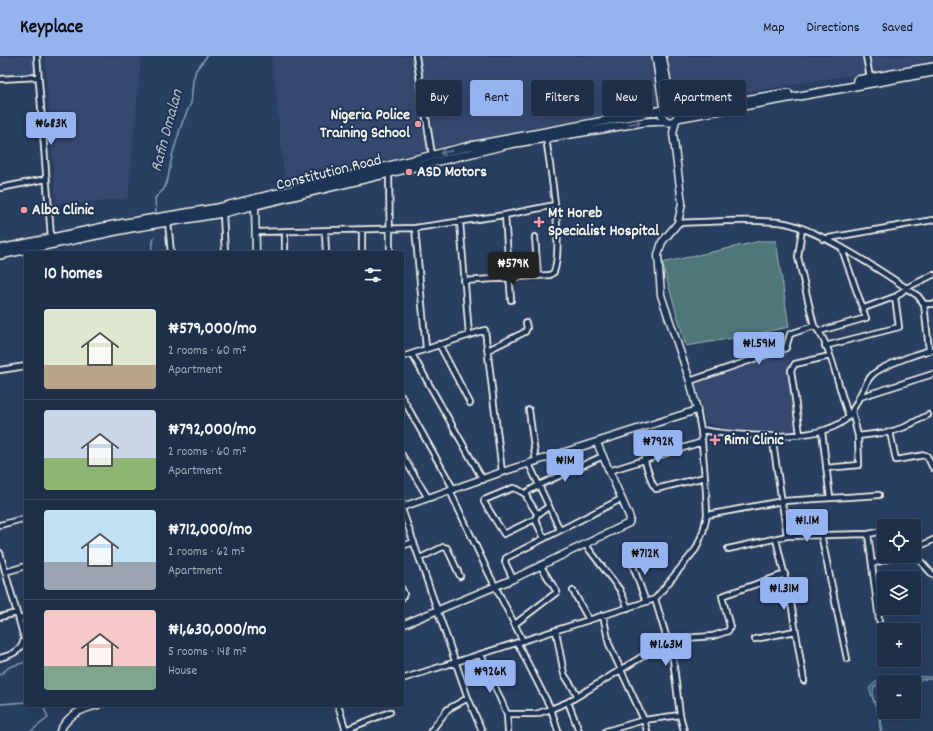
<!DOCTYPE html>
<html lang="en">
<head>
<meta charset="utf-8">
<style>
	body { margin:0; font-family:Dekko,sans-serif; background:#2b3b54; color:#f1f3f6; height:100vh; display:flex; flex-direction:column; font-size:15px; white-space:nowrap }
	* { box-sizing:border-box; margin:0 }
	p { font-size:13px; color:#a1a9b5 }
	.icon { flex:none; width:22px; height:22px; fill:none; stroke:currentColor; stroke-width:2; stroke-linecap:round; stroke-linejoin:round }
	.map { position:relative; flex:1; overflow:hidden }
	.sheet { position:absolute; left:24px; top:195px; width:380px; height:456px; display:flex; flex-direction:column; background:#1e2f4a; border-radius:4px; box-shadow:0 4px 16px #0002,0 0 0 1px #3c4a62 }
	.sheet>* { flex:none }
	.top-card { position:absolute; left:416px; top:24px; width:380px; height:36px; display:flex; gap:8px }
	.buttons { position:absolute; left:877px; top:463px; display:grid; gap:8px }
	.buttons a { display:grid; place-items:center; width:44px; height:44px; border-radius:4px; background:#1e2f4a; box-shadow:0 4px 16px #0002,0 0 0 1px #3c4a62; font-size:20px }
	.price { position:absolute; translate:-50% -34px; padding:0 9px; border-radius:4px; background:#95b2f1; color:#111; font-size:13px; line-height:26px; filter:drop-shadow(0 1px 2px #0008) }
	.price::after { content:''; position:absolute; left:50%; top:24px; width:12px; height:9px; margin-left:-6px; background:inherit; clip-path:polygon(0 0,100% 0,50% 100%) }
	.price.selected { background:#222; color:#fff }
	ul { padding:0; list-style:none }
	li { display:flex; align-items:center; gap:12px; height:100px; padding:0 20px }
	li+li { border-top:1px solid #3c4a62 }
	li span { display:grid; place-items:center; flex:none; width:112px; height:80px; border-radius:4px; color:#555 }
	li>.icon { margin-inline-start:auto }
	span .icon { width:48px; height:48px; fill:#fffc; stroke-width:1 }
	li b { font-size:17px }
	h2 { display:flex; justify-content:space-between; align-items:center; height:48px; padding:0 20px; font-size:17px }
	.chip { padding:0 14px; border-radius:4px; background:#1e2f4a; box-shadow:0 4px 16px #0002,0 0 0 1px #3c4a62; font-size:14px; line-height:36px }
	.chip.selected { background:#95b2f1; color:#111 }
	header { display:flex; align-items:center; gap:24px; box-sizing:border-box; height:56px; padding:0 20px; background:#95b2f1; color:#111 }
	header strong { font-size:19px }
	nav { display:flex; gap:22px; margin-inline-start:auto; font-size:14px }
	.map>svg:first-child { display:block }
</style>
</head>
<body>
<header>
<strong>Keyplace</strong>
<nav><a>Map</a><a>Directions</a><a>Saved</a></nav>
</header>
<div class="map">
<svg width="933" height="675" viewBox="0 0 933 675">
	<rect width="100%" height="100%" fill="#283f62"/>
	<filter id="ink" filterUnits="userSpaceOnUse"><feTurbulence type="fractalNoise" baseFrequency=".025" numOctaves="2"/><feDisplacementMap in="SourceGraphic" scale="8" xChannelSelector="R" yChannelSelector="G"/><feConvolveMatrix kernelMatrix="1 2 1 2 8 2 1 2 1" color-interpolation-filters="sRGB"/></filter>
	<g filter="url(#ink)">
		<path fill="#364a6f" d="M0,0h34l2,20h-36z
			M45,0h96l-13,142 -49,6 -1,-3 -22,2z
			M272,0h661v6l-284,45 -185,34 -179,44z
			M786,295l6,31 4,47 -27,3 -34,-1 -29,-8 -10,-42z"/>
		<path fill="#4f7679" stroke="#a2b4b0" d="M761,185h15l13,86 -49,10 -54,9 -24,-83z"/>
		<path fill="#416889" stroke="#899faf" d="M897,620l36,1v2l-49,3 -10,5 -1,10 7,21 2,13h-2l-1,-14 -10,-29 8,-7z"/>
		<g fill="none" stroke-linecap="round" stroke-linejoin="round">
			<path stroke="#899faf" stroke-width="1.5" d="M156,156l-1,-14 9,-9 4,-11 4,-22 10,-33 9,-20 2,-22 3,-11 11,-14
				M151,197l3,-16
				M0,619l9,-8 17,-5
				M0,648l26,-2
				M31,675l17,-13 -5,-13"/>
			<defs>
				<path id="minor" d="M37,0l14,181
					M416,0l16,99
					M866,0l4,22
					M0,23l38,-2
					M389,116l1,81
					M0,132l46,-9
					M223,157l2,40
					M505,159l6,85
					M168,166l3,31
					M460,166l9,113
					M678,167c33,-1 68,-4 101,-1 34,3 110,54 139,74l6,8 5,46
					M415,172l11,120
					M802,173l-4,28 16,69c17,15 25,67 35,90
					M362,175v22
					M256,176l159,-4 90,-13 50,-10
					M325,176l1,21
					M285,177v20
					M535,181l3,39
					M823,183l110,-19
					M464,225l86,-6 4,-3c10,-29 -4,-103 -8,-135
					M924,248h9
					M864,252l33,-12 9,-8 27,-13
					M820,275l46,-13 -24,-69
					M439,288l31,59
					M825,290l74,-19 -4,-30
					M488,294l37,-18 2,-4 -1,-5
					M412,298l71,126
					M402,301l83,-27 17,142
					M0,314l26,-4
					M690,325l96,-33 4,-14 24,-8
					M402,341l52,93
					M860,341l73,-23
					M529,354l7,52
					M701,374c35,6 116,13 144,-10 10,-9 13,-23 20,-34 2,-6 8,-13 14,-16 10,-6 43,-19 54,-20
					M822,375l8,67
					M890,376l6,28 29,-5 2,1 6,12
					M800,378l-9,-64 4,-6 35,-8
					M772,380l15,100
					M858,380l32,-4 15,-5 23,-12
					M402,399l26,43
					M644,403l8,24 4,6 49,-12
					M529,408l31,66
					M826,412l33,-3 -1,-29 -6,-25
					M609,415l93,-29
					M450,435l39,83 34,67
					M527,439l-10,-6 -4,-1 -29,12v2l20,32 31,-15
					M549,450l-9,7 -4,-1 -9,-14v-6l12,-7 64,-29
					M402,453l66,189 14,33
					M538,457l-3,6 9,19
					M707,459l76,-14 96,-6
					M0,469l26,-7
					M821,478l26,125
					M868,478l11,86
					M776,483l15,64 13,78
					M585,488l35,46 8,18
					M402,490l12,-4
					M728,493l59,-13 81,-2 16,-3
					M914,493l19,-9
					M0,497l24,85c-1,13 -13,17 -24,20
					M914,498l19,21
					M629,499l17,47
					M420,502l23,-11 4,1 13,28
					M872,508l24,-8
					M5,516l21,-6
					M513,523l-8,-17 1,-4 115,-59
					M402,533l2,5 -2,4
					M573,535l16,29
					M655,543l18,60 7,56 4,16
					M603,559l6,29 35,76 3,11
					M0,561l17,-4
					M19,563l7,-2
					M515,568l42,-32 -17,-27
					M556,575l8,43 14,22
					M755,583l40,-8
					M518,588l33,65 7,22
					M481,599l26,59 1,17
					M402,623l253,-80 41,-50 7,-17 4,-17 -1,-24 -5,-61 -4,-20
					M568,646l11,29
					M338,649l8,26
					M507,658h29l15,-5 17,-7 103,-63 42,-3 15,-5 2,-4 -8,-31 63,-22
					M345,674l45,-18
					M431,675l17,-22 20,-11
					M606,675l38,-11 36,-5"/>
				<path id="tertiary" d="M255,149l1,48
					M402,451l100,-35 195,-62 -7,-29 -29,-86 -3,-40 4,-13 16,-19 4,-20 -9,-70 3,-13
					M402,569l111,-46 116,-56 1,-5 -33,-75
					M60,675c8,-16 21,-22 38,-26"/>
				<path id="secondary" d="M656,0l8,53
					M662,0l7,36 6,16"/>
				<path id="primary" d="M857,24l76,-13
					M662 58a8 8 0 1 1 16 0a8 8 0 1 1-16 0Z
					M677,55l111,-18
					M677,62l256,-46
					M0,193l113,-24 104,-17 253,-62 193,-36
					M0,199l131,-27 92,-15 287,-69 134,-22 21,-1"/>
			</defs>
			<use href="#minor" stroke="#f4f1e8" stroke-width="8"/>
			<use href="#tertiary" stroke="#f4f1e8" stroke-width="9"/>
			<use href="#secondary" stroke="#f4f1e8" stroke-width="10"/>
			<use href="#primary" stroke="#f4f1e8" stroke-width="10"/>
			<use href="#minor" stroke="#1d3557" stroke-width="4.5"/>
			<use href="#tertiary" stroke="#1d3557" stroke-width="6"/>
			<use href="#secondary" stroke="#1d3557" stroke-width="7"/>
			<use href="#primary" stroke="#1d3557" stroke-width="7"/>
		</g>
		<defs><path id="oneway-shaft" d="M-6 0H5M1.5-3L5.5 0L1.5 3" fill="none" stroke-width="1.6" stroke-linecap="round" stroke-linejoin="round"/></defs>
		<g stroke="#68778a">
			<use href="#oneway-shaft" transform="translate(635 67) rotate(-9)"/>
			<use href="#oneway-shaft" transform="translate(446 96) rotate(167)"/>
		</g>
	</g>
	<g fill="#ff9aa2" stroke="#1d3557" stroke-width="1.5">
		<circle cx="418" cy="68" r="4"/>
		<circle cx="409" cy="116" r="4"/>
		<circle cx="24" cy="154" r="4"/>
		<path d="M537 160h4v4h4v4h-4v4h-4v-4h-4v-4h4z"/>
		<path d="M713 378h4v4h4v4h-4v4h-4v-4h-4v-4h4z"/>
	</g>
	<g text-anchor="middle" dominant-baseline="central" stroke-width="4" stroke-linejoin="round" paint-order="stroke">
		<g font-size="16" font-weight="bold" fill="#f4f1e8" stroke="#1d3557" text-anchor="start">
			<text x="410" y="59" text-anchor="end">Nigeria Police<tspan x="410" dy="18">Training School</tspan></text>
			<text x="417" y="116">ASD Motors</text>
			<text x="32" y="154">Alba Clinic</text>
			<text x="548" y="157">Mt Horeb<tspan x="548" dy="18">Specialist Hospital</tspan></text>
			<text x="724" y="384">Rimi Clinic</text>
		</g>
		<g font-size="16" fill="#f4f1e8" stroke="#1d3557">
			<text transform="translate(329 117) rotate(-14)">Constitution Road</text>
		</g>
		<g font-size="17" font-style="italic" fill="#b5c1c7" stroke="#1d3557">
			<text transform="translate(168 75) rotate(-75)">Rafin Dmalan</text>
		</g>
	</g>
</svg>
<div class="buttons">
<a><svg class="icon" aria-label="locate" viewBox="0 0 24 24"><circle cx="12" cy="12" r="6"/><path d="M12 2v4M12 18v4M2 12h4M18 12h4"/></svg></a>
<a><svg class="icon" aria-label="layers" viewBox="0 0 24 24"><path d="M12 4l9 5-9 5-9-5zM3 14l9 5 9-5"/></svg></a>
<a>+</a>
<a>−</a>
</div>
<b class="price" style="left:51px;top:90px">₦683K</b>
<b class="price selected" style="left:513px;top:230px">₦579K</b>
<b class="price" style="left:759px;top:310px">₦1.59M</b>
<b class="price" style="left:658px;top:408px">₦792K</b>
<b class="price" style="left:565px;top:427px">₦1M</b>
<b class="price" style="left:807px;top:487px">₦1.1M</b>
<b class="price" style="left:645px;top:520px">₦712K</b>
<b class="price" style="left:784px;top:555px">₦1.31M</b>
<b class="price" style="left:666px;top:611px">₦1.63M</b>
<b class="price" style="left:490px;top:638px">₦926K</b>
<div class="top-card">
<a class="chip">Buy</a>
<a class="chip selected">Rent</a>
<a class="chip">Filters</a>
<a class="chip">New</a>
<a class="chip">Apartment</a>
</div>
<section class="sheet">
<h2>10 homes<svg class="icon" aria-label="filters" viewBox="0 0 24 24"><path d="M4 7h16M4 17h16"/><circle cx="9" cy="7" r="2"/><circle cx="15" cy="17" r="2"/></svg></h2>
<ul>
<li><span style="background:linear-gradient(#dfe7d0 70%,#b9a48a 0)"><svg class="icon" aria-label="home" viewBox="0 0 24 24"><path d="M3 11l9-7 9 7M6 9v11h12V9"/></svg></span><div><b>₦579,000/mo</b><p>2 rooms · 60 m²</p><p>Apartment</p></div></li>
<li><span style="background:linear-gradient(#c9d6e8 60%,#8fb573 0)"><svg class="icon" aria-label="home" viewBox="0 0 24 24"><path d="M3 11l9-7 9 7M6 9v11h12V9"/></svg></span><div><b>₦792,000/mo</b><p>2 rooms · 60 m²</p><p>Apartment</p></div></li>
<li><span style="background:linear-gradient(#bfe0f5 65%,#9aa5b1 0)"><svg class="icon" aria-label="home" viewBox="0 0 24 24"><path d="M3 11l9-7 9 7M6 9v11h12V9"/></svg></span><div><b>₦712,000/mo</b><p>2 rooms · 62 m²</p><p>Apartment</p></div></li>
<li><span style="background:linear-gradient(#f6c9c9 70%,#7fa58c 0)"><svg class="icon" aria-label="home" viewBox="0 0 24 24"><path d="M3 11l9-7 9 7M6 9v11h12V9"/></svg></span><div><b>₦1,630,000/mo</b><p>5 rooms · 148 m²</p><p>House</p></div></li>
</ul>
</section>
</div>
</body>
</html>
